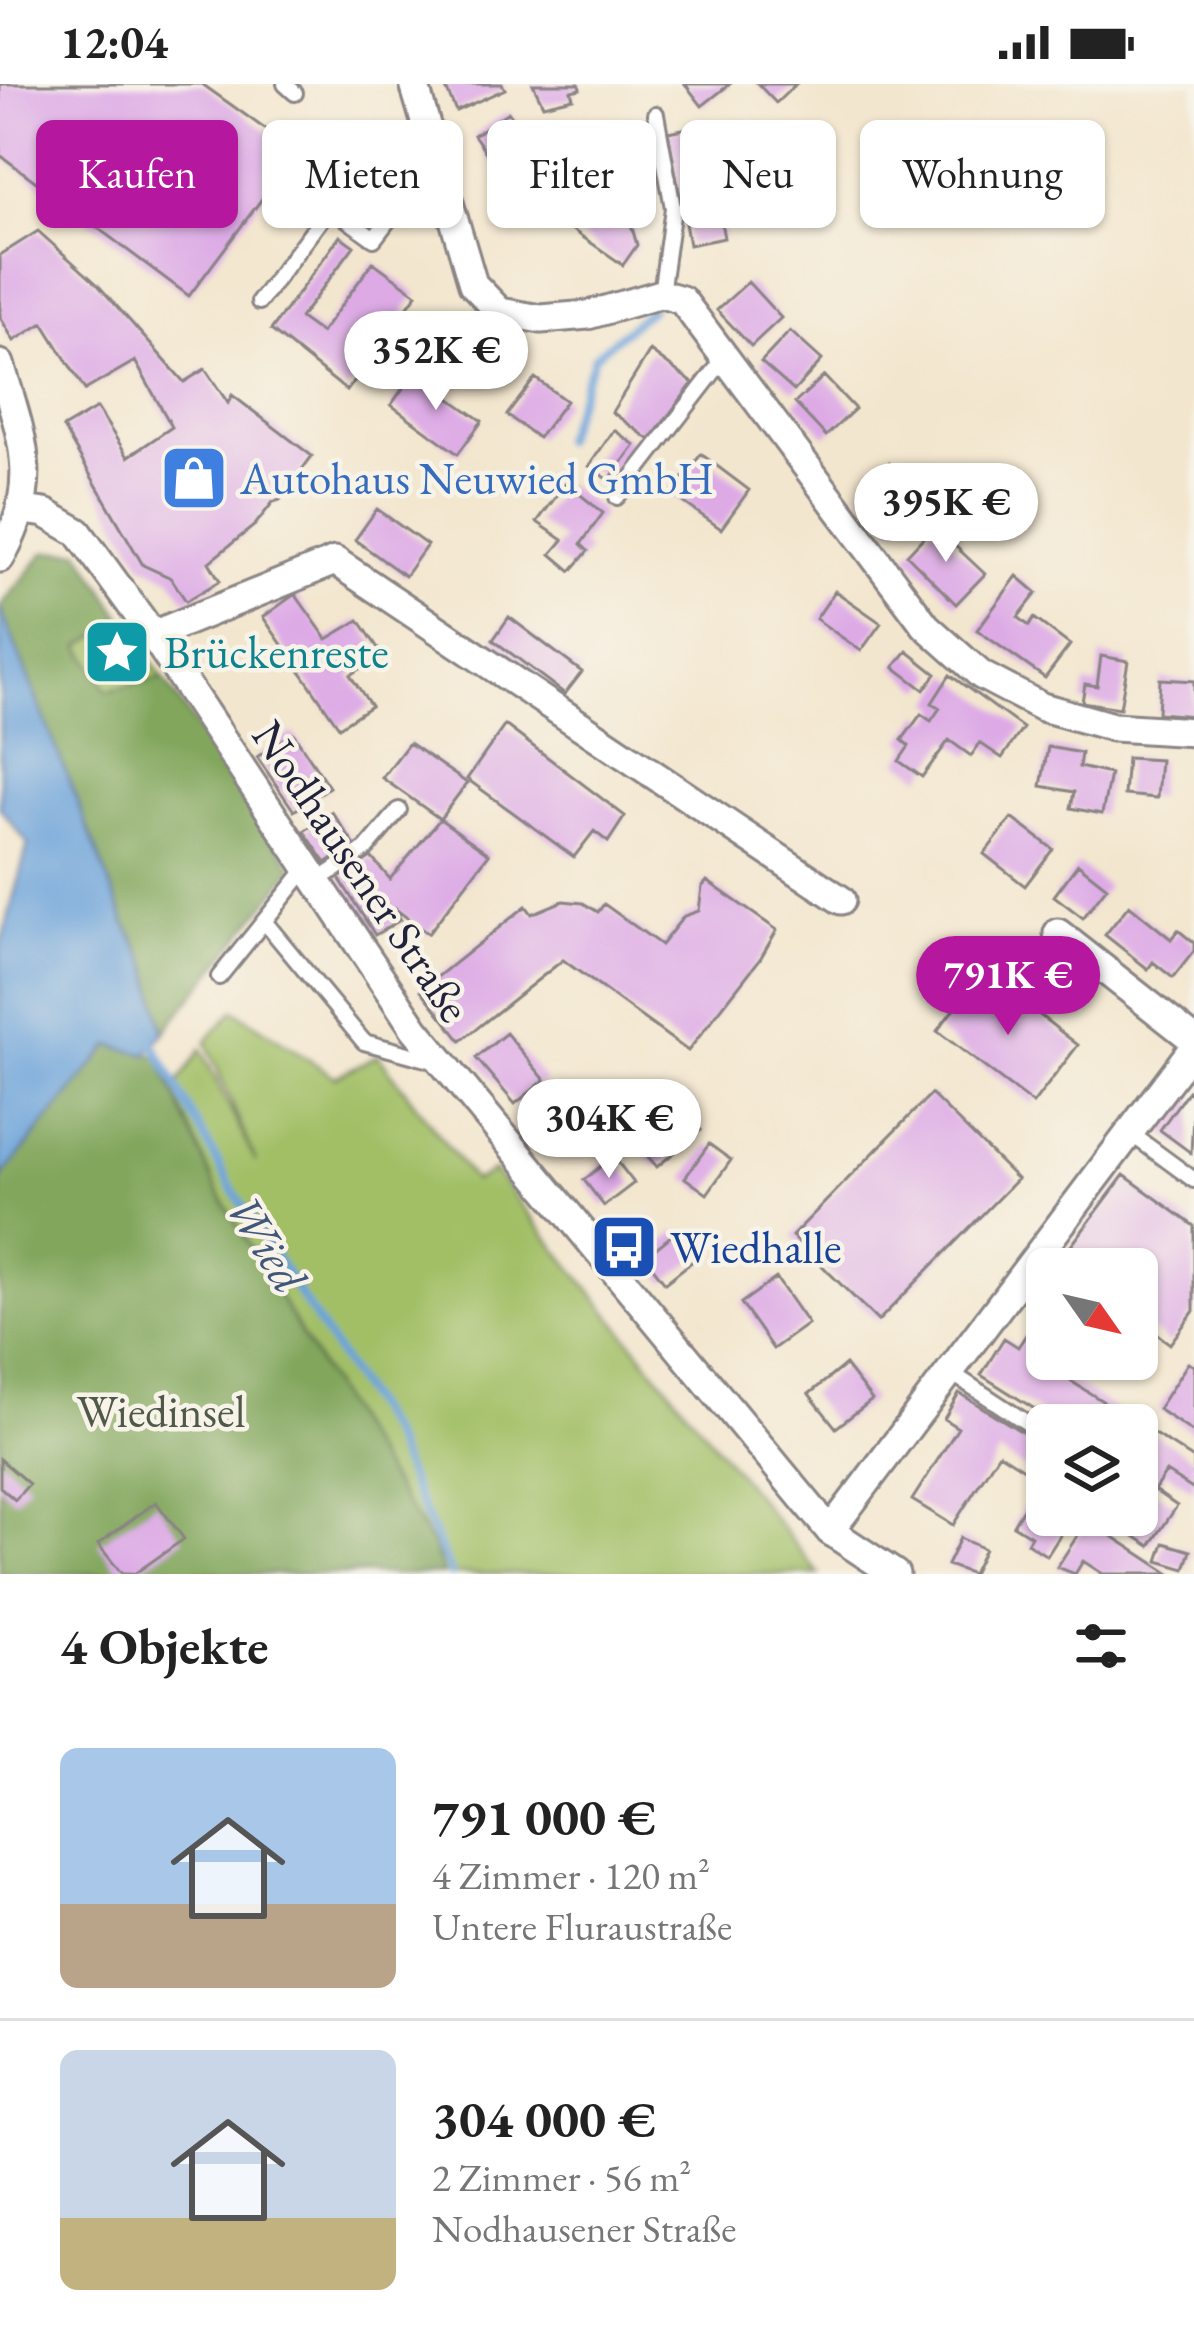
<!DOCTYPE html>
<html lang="de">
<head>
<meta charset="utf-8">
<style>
	body { margin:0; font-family:"EB Garamond",serif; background:#f2f2f2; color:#222; height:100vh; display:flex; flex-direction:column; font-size:45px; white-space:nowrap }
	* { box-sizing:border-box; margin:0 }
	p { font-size:39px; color:#767676 }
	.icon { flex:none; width:66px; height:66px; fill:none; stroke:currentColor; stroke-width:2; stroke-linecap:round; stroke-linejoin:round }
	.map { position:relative; height:1490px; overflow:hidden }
	.panel { display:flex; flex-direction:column; background:#fff; flex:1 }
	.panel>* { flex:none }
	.banner { position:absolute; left:36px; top:36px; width:1122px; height:108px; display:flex; gap:24px }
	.needle { width:78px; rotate:124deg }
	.fabs { position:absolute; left:1026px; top:1164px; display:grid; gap:24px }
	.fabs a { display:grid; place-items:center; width:132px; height:132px; border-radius:18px; background:#fff; box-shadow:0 3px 9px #0004; font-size:60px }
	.price { position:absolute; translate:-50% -102px; padding:0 27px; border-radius:42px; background:#fff; color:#222; font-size:39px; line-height:78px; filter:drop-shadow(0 3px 6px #0008) }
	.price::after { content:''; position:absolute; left:50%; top:72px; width:36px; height:27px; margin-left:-18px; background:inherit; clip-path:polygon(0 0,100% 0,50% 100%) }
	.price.current { background:#b5179e; color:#fff }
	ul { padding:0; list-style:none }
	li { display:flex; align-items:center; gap:36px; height:300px; padding:0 60px }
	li+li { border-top:3px solid #e0e0e0 }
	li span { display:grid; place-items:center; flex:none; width:336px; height:240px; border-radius:18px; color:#555 }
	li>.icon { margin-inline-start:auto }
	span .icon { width:144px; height:144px; fill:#fffc; stroke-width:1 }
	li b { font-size:51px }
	h2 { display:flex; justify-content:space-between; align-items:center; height:144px; padding:0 60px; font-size:51px }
	.tag { padding:0 42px; border-radius:18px; background:#fff; box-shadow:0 3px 9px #0004; font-size:42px; line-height:108px }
	.tag.current { background:#b5179e; color:#fff }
	.status { display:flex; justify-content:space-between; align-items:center; height:84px; padding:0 60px; background:#fff; direction:ltr }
	.status svg { height:33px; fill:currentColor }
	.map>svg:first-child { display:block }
</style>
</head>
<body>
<div class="status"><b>12:04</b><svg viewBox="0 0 49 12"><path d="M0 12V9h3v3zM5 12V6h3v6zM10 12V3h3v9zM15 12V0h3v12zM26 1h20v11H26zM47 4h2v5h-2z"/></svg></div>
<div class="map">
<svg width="1194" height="1490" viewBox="0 0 1194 1490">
	<rect width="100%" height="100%" fill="#f7f3e8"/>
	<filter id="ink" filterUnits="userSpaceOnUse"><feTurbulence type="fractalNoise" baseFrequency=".00833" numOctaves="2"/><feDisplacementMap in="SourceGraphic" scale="24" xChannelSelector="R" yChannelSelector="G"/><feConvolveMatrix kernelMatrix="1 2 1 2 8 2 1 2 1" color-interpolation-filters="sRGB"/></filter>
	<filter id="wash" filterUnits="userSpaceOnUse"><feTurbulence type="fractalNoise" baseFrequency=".004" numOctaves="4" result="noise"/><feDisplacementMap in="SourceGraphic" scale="48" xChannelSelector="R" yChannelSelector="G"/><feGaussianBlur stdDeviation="2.7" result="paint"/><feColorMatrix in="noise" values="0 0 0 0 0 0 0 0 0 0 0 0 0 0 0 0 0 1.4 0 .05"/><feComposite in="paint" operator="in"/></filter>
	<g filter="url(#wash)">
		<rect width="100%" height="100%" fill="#f3e6ce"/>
		<path fill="#a2bf66" stroke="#627050" stroke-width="3" d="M124,537l39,57 -55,14 -28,-46z
			M234,926l101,67 43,-22 96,126 20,-10 325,403h-377l-7,-25 -76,-116 -66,-113 -293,96 181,-307 -8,-18 28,-42 55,113 -50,-120z"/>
		<path fill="#81a65b" stroke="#52644b" stroke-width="3" d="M80,467l44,70 -44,25 27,45 56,-13 131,190 -130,165 -15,-66 -24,-45 -125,-315 45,-55z
			M110,960l48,13 59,133 142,243 76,116 7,25h-442v-395z"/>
		<path fill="#6ca3da" stroke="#47628a" stroke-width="3" d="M0,523l125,315 24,45 15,66 -17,21 -37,-9 -110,134v-232l28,-103 -28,-36z"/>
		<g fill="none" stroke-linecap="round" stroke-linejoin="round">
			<path stroke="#6ca3da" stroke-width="8" d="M562,357l33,-85 56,-47
				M150,953l81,150 158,247 62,140"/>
		</g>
		<g id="blocks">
			<path fill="#ddaae6" d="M0,0h202l95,68 -108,144 -189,-141z
				M444,0h58l3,5 -49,22z
				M533,0h46l1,5 -9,2 2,7 -30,7z
				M685,0h45l-28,22z
				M758,0h38l-20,19z
				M508,28l24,35 -34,23 -24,-35z
				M703,41l21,113 -35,7 -21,-113z
				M753,54l31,3 -4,39 13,1 -2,18 -45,-5z
				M574,69l53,35 -13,17 14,9 9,31 -14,20 -85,-59z
				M38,147l60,54 86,97 21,-13 23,34 4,-8 80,61 -32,44 -7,2 -18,23 -46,37 11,19 -34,20 -15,-23 -28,-13 -80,-137 34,-20 31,49 44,-30 -37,-66 -50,29 -42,-67 -29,18 -14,-24v-62z
				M340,152l14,10 -54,72 21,15 52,-71 44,32 -70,97 -76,-61z
				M748,198l33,36 -30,28 -34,-36z
				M790,247l32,29 -28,31 -33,-29z
				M650,267l43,32 -43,57 -38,-28z
				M414,289l68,48 -24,33 -67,-49z
				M824,292l31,33 -29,27 -31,-33z
				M535,294l31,23 -28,37 -31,-23z
				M614,346l21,15 -26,35 -20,-14z
				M701,370l48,36 -28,39 -49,-35z
				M889,379l36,38 -28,26 -36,-38z
				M566,399l37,30 -22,31 7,7 -17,20 -20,-17 12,-14 -26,-18z
				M377,425l50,36 -22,31 -50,-36z
				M934,442l51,48 -29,30 -49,-49z
				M1017,492l20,17 -19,24 11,9 5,-8 36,27 -25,33 -68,-48z
				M835,507l46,32 -20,28 -45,-32z
				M295,510l32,45 32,-19 23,34 -32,21 21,31 -32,21 -76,-110z
				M509,533l73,55 -17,22 -72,-54z
				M907,567l29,23 -12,16 -30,-23z
				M1101,572l27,5 -8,47 -38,-6 3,-18 12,2z
				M950,591l73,53 -21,30 -22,-15 -9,13 -22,-16 -27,37 -23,-16 10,-15 -7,-6 19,-26 10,7 9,-13 -8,-5z
				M1160,595l34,2v35l-36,-3z
				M505,641l120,91 -17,26 -14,-11 -20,26 -107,-78z
				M293,649l36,54 -35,24 -37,-54z
				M409,659l58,40 -27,36 -58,-41z
				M1048,663l33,6 -2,14 31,7 -8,40 -31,-6 3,-16 -33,-6z
				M1127,674l33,2 -3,38 -33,-3z
				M332,728l22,32 -28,19 -22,-32z
				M1012,734l41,31 -28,37 -41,-32z
				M440,735l49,35 -61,80 -31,-24 3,10 -25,15 -36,-57 32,-21 19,22z
				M1078,780l29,23 -24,31 -29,-22z
				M707,797l70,49 -17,29 -72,92 -125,-91 -102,81 -40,-51 105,-84 6,8 31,-13 20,2 15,9 6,-8 57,41 23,-29 15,-5 3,-24z
				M1129,821l42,34 7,-9 16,13v8l-21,27 -20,-16 -5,7 -43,-34z
				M983,887l95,74 -45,59 -96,-73z
				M506,949l39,47 -30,24 -39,-46z
				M1188,1007l6,5 -3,57 -31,-23z
				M931,1010l86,85 -139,142 -86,-85z
				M579,1012l24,29 -29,24 -24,-29z
				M678,1019l23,27 -44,37 -28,-32 22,-19 5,6z
				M709,1060l22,16 -24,34 -22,-16z
				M613,1072l21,27 -30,23 -20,-26z
				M1124,1091l70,51v85l-24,33 -33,-25v-50h-68l-10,-7z
				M677,1147l21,26 -33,26 -20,-26z
				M776,1194l32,46 -35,25 -32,-46z
				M1037,1234l7,5 3,-5v41h31l-12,19 128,81v31l-28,-18 -12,18 23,16 -27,40 -40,-26 -7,10 67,44h-67l-20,-13 -8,13 -18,-7 34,-52h46v-90h-77l-79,-50 23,-37 14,9z
				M1188,1279l6,3v67l-36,-24z
				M845,1281l27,35 -36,28 -27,-34z
				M959,1309l84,52 -16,26 -28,-18 -46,72 -41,-25 46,-72 -14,-9z
				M0,1375l29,25 -14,16 -15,-13z
				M1040,1397l7,5v29h26l-26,41 -20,-13 4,-7 -18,-11z
				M156,1418l28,37 -50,35h-12l-24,-30z
				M960,1454l24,11 -12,25 -25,-9z
				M1164,1459l27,8 -6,18 -27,-8z"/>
		</g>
	</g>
	<g filter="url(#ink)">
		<use href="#blocks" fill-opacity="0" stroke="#8a8484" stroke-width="3"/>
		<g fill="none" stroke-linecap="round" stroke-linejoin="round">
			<defs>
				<path id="lane" d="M285,0l10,9
					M656,30l17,94 -12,86
					M259,218l71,-95 44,32 62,-82
					M617,413l106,-137
					M316,798l50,-33 33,-39
					M264,837l100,121 70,19
					M219,893l88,-109
					M1130,1049l64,47
					M950,1288l97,64"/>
				<path id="street" d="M414,0l59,200 27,28 41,7 47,-4 73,-21 21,6 244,326 55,49 61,32 71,20 81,5
					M0,280c23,76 42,120 0,194
					M24,426l21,3 33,19 75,103 262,394 415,502 65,43
					M153,551l182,-74 506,339
					M1058,849l136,107
					M830,1447l364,-484"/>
			</defs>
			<use href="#lane" stroke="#8a8484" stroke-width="20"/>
			<use href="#street" stroke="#8a8484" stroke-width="33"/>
			<use href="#lane" stroke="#fff" stroke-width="14"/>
			<use href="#street" stroke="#fff" stroke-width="27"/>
		</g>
	</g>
	<defs>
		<symbol id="shop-square" viewBox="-11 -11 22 22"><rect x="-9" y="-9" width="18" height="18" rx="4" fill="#3f7fe0" stroke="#f7f3e8"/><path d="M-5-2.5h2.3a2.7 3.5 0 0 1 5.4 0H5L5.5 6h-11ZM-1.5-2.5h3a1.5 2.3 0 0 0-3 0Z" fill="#fff"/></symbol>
		<symbol id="sight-square" viewBox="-11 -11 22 22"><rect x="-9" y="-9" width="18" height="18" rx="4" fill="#0f9aa8" stroke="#f7f3e8"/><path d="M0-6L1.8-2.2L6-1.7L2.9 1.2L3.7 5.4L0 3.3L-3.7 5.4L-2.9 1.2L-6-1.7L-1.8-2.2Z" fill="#fff"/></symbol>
		<symbol id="bus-square" viewBox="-11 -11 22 22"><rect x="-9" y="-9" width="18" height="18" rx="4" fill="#1a4fb4" stroke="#f7f3e8"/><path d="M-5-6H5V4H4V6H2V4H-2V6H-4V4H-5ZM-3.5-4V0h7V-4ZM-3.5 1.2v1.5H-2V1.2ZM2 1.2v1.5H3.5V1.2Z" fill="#fff"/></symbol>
	</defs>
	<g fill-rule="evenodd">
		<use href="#shop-square" x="156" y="356" width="76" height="76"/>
		<use href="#sight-square" x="79" y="530" width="76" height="76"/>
		<use href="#bus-square" x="586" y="1125" width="76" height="76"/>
	</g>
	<g text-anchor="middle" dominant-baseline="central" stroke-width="9" stroke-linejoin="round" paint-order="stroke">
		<g font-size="45" fill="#366cbe" stroke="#f7f3e8" text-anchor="start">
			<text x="240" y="394">Autohaus Neuwied GmbH</text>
		</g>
		<g font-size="45" fill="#0d838f" stroke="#f7f3e8" text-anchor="start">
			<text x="164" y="568">Brückenreste</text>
		</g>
		<g font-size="45" fill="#22223b" stroke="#f7f3e8">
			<text transform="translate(362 787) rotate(56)">Nodhausener Straße</text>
		</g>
		<g font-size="45" fill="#164399" stroke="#f7f3e8" text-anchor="start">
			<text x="670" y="1163">Wiedhalle</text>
		</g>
		<g font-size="45" fill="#4f594a" stroke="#f7f3e8">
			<text x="161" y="1327">Wiedinsel</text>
		</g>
		<g font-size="48" font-style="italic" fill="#40567b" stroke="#f7f3e8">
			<text transform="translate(267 1159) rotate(58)">Wied</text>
		</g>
	</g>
</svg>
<div class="fabs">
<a><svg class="needle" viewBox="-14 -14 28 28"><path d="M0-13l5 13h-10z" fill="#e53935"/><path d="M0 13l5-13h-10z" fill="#767676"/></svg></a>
<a><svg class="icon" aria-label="layers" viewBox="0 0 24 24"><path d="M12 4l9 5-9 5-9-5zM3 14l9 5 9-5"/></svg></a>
</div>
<b class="price" style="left:436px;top:329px">352K €</b>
<b class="price" style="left:946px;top:481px">395K €</b>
<b class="price current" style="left:1008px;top:954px">791K €</b>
<b class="price" style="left:609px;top:1097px">304K €</b>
<div class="banner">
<a class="tag current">Kaufen</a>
<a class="tag">Mieten</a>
<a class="tag">Filter</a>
<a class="tag">Neu</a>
<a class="tag">Wohnung</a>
</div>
</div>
<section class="panel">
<h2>4 Objekte<svg class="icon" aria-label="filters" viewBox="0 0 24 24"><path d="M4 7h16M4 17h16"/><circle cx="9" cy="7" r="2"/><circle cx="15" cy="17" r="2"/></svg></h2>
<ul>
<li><span style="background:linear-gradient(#a9c7e8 65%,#b9a48a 0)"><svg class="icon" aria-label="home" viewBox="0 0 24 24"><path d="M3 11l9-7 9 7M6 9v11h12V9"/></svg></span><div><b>791 000 €</b><p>4 Zimmer · 120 m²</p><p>Untere Fluraustraße</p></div></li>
<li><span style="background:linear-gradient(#c9d6e8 70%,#c2b280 0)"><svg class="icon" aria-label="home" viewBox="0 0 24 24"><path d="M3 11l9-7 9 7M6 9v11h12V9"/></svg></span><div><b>304 000 €</b><p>2 Zimmer · 56 m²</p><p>Nodhausener Straße</p></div></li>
</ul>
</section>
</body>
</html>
